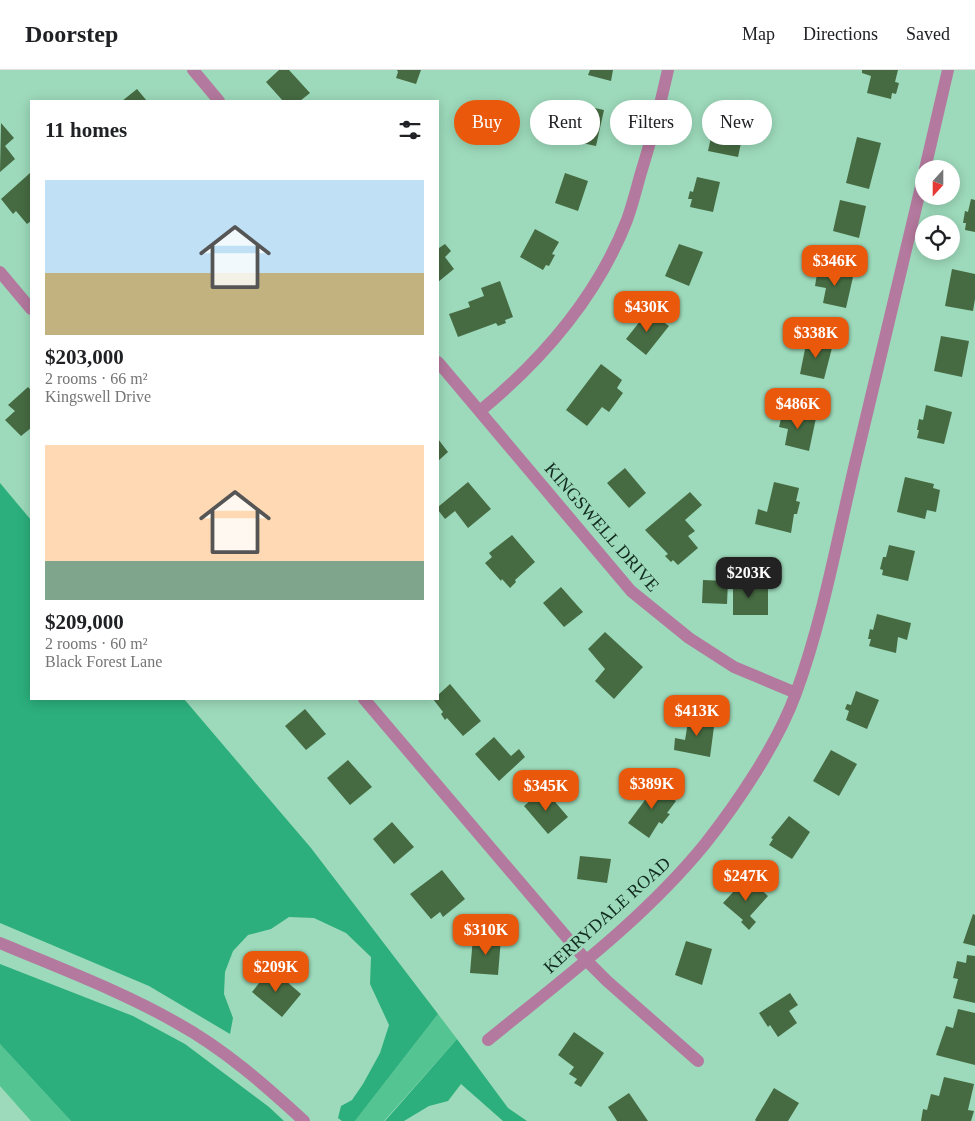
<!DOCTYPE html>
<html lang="en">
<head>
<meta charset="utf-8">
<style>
	body { margin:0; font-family:"Times New Roman",serif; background:#f2f2f2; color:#202124; height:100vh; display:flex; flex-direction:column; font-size:19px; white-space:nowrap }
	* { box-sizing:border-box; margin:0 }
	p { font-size:16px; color:#757577 }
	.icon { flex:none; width:28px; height:28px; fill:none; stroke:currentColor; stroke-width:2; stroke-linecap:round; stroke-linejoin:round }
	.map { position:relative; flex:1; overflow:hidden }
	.details { position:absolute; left:30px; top:30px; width:409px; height:600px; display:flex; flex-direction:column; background:#fff; border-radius:0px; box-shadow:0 2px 12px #0003 }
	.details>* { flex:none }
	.hud { position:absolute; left:454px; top:30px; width:446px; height:45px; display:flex; gap:10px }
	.needle { width:32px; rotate:201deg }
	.controls { position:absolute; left:915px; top:90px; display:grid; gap:10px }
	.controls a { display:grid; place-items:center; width:45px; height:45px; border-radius:50%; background:#fff; box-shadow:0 2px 12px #0003; font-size:25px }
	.price { position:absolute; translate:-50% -42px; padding:0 11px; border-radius:10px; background:#ea580c; color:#fff; font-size:16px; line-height:32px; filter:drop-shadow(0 1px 2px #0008) }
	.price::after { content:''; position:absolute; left:50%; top:30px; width:15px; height:11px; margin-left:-8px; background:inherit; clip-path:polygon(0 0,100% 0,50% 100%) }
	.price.on { background:#222; color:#fff }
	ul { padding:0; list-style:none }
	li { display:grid; align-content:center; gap:10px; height:265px; padding:0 15px }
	li span { display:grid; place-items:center; height:155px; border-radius:0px; color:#555 }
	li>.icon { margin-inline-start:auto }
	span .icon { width:90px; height:90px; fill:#fffc; stroke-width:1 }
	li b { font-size:21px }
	h2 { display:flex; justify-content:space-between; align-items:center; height:60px; padding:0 15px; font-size:21px }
	.tag { padding:0 18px; border-radius:22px; background:#fff; box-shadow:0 2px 12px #0003; font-size:18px; line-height:45px }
	.tag.on { background:#ea580c; color:#fff }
	header { display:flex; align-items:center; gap:30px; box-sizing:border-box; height:70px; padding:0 25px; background:#fff; border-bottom:1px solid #e0e0e0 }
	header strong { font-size:24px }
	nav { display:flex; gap:28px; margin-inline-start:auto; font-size:18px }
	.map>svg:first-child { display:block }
</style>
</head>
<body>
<header>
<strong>Doorstep</strong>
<nav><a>Map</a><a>Directions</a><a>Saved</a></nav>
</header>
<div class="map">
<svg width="975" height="1051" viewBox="0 0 975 1051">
	<rect width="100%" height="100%" fill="#9ddabb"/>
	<path fill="#54c492" d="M438,944l19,25 -73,82h-29z
		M0,974l71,77h-40l-31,-35z"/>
	<path fill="#2caf7c" d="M0,413l31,37v179h153l127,149 127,166 -83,107h-13l-4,-3 3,-12 11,-6 11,-16 17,-31 9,-28 -19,-41 1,-27 -25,-24 -32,-15 -25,-1 -18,12 -23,6 -15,16 -8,21 -1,22 9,24 -3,16 -81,-48 -149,-63z
		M0,894l133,52 52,28 84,63 15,14h-213l-71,-77z
		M457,969l51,69 19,13h-24l-42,-37 -13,17 -19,5 -25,15h-19z"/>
	<path fill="#466b42" d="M279,0h10l21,23 -10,8h-17l-17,-19z
		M397,0h24l-5,14 -20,-6 2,-6z
		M590,0h23l-2,11 -23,-6z
		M862,0h36l-3,12 4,1 -3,11 -4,-1 -1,6 -24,-6 4,-17 -9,-3z
		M137,19l10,12h-25z
		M576,34l28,6 -8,36 -28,-6z
		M718,36l22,5 -7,31 8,1 -3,14 -30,-6z
		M1,53l13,15 -9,8 10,13 -15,13z
		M857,67l24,6 -12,46 -23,-6z
		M30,103l1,48 -4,3 -11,-13 -3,3 -12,-15z
		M565,103l23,8 -10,30 -23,-8z
		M697,107l23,5 -7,30 -23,-5 2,-8h-4l2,-8 3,1z
		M971,129l4,1v32l-10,-2 1,-7h-3l2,-12 3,1z
		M840,130l26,6 -7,32 -26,-7z
		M535,159l24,13 -7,12 3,1 -6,11 -3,-1 -3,5 -23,-13z
		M445,174l6,7 -6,6 9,12 -16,13v-36l1,2z
		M679,174l24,8 -14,34 -24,-10z
		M818,198l35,9 -7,31 -23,-5 3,-15 -11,-2z
		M952,199l23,5v25l-2,12 -28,-5z
		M500,211l13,36 -8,3 1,3 -8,3 -2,-3 -38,14 -9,-23 21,-7 -2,-5 16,-6 -3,-8z
		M648,241l21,15 -23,29 -20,-16z
		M941,266l28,5 -7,36 -28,-6z
		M807,269l26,5 -9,35 -24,-5z
		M601,294l21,16 -5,8 6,5 -14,19 -7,-5 -15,19 -21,-16z
		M28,317l3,3v38l-10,8 -16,-16 10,-9 -7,-6z
		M926,335l26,7 -8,32 -27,-6 2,-8h-2l2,-11 4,1z
		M783,341l33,7 -7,33 -24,-6 3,-16 -9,-2z
		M438,369l10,13 -10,9z
		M625,398l21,25 -17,15 -22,-25z
		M905,407l29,7 -1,4 7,2 -4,22 -9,-2 -2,9 -28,-7z
		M468,412l23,27 -23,19 -13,-17 -10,8 -7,-9v-3z
		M774,412l25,6 -3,13 4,1 -3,12h-3l-3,19 -36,-9 3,-15 9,3z
		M690,422l12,13 -17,15 10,11 -7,5 10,12 -20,17 -5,-5 -2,2 -6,-6 3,-2 -23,-24z
		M512,465l23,27 -20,18 1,2 -6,6 -8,-9 -1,2 -16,-18 7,-6 -3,-4z
		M889,475l26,6 -7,30 -26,-6 1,-5 -3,-1 3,-12h3z
		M733,507l11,1v8h24v29h-35z
		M703,510l25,1 -1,23 -25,-1z
		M561,517l22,25 -19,15 -21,-24z
		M877,544l34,9 -4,17 -9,-3 -2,16 -27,-7 2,-7h-3l2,-10 3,1z
		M605,562l38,35 -29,32 -19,-18 10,-12 -17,-20z
		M450,614l31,37 -18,15 -16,-18 -2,2 -4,-6 2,-2 -10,-13h5v-4z
		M856,621l23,9 -12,29 -21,-9 3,-9 -4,-2 2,-5 4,1z
		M305,639l21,25 -20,16 -21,-24z
		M689,646l26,3 -5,38 -36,-7 1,-12 10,2z
		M494,667l17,19 8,-7 6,8 -26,24 -24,-27z
		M831,680l26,14 -18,32 -26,-15z
		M348,690l24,27 -22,18 -23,-27z
		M649,711l27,20 -9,12 3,1 -8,10 -3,-2 -10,16 -21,-15 17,-23 -7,-7z
		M544,719l24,28 -20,17 -24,-28z
		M789,746l21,16 -18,27 -23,-14 4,-6 -2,-1z
		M392,752l22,25 -20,17 -21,-25z
		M580,786l31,3 -4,24 -30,-4z
		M442,800l23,29 -22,18 -3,-5 -9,7 -21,-25z
		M747,807l21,19 -18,20 6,6 -7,8 -8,-8 2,-2 -20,-17z
		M973,844l2,1v31l-12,-3z
		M473,867l28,1 -3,37 -28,-2z
		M686,871l26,8 -10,36 -27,-10z
		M967,885l8,1v47l-22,-5 5,-19 -5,-1 4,-17 9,2z
		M271,898l30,26 -19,23 -30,-25z
		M790,923l8,12 -9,6 8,12 -19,14 -8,-12 -2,2 -9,-14z
		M958,939l17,4v52l-39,-10 10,-29 7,2z
		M574,962l30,21 -23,34 -7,-4 3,-4 -8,-5 5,-7 -16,-12z
		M944,1007l30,7 -6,26 6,1 -3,10h-50l2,-12 4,1 4,-16 8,2z
		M774,1018l25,15 -11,18h-32l-1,-1z
		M629,1023l19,28h-31l-9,-14z"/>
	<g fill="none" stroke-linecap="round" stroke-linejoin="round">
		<path stroke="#b4799e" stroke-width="12" d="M193,0l26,31
			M925,99l23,-99
			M0,202l31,37
			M438,292l193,229 58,47 45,29 62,26
			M480,341c62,-51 117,-114 147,-191 5,-14 9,-29 13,-44 11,-35 20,-70 28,-106
			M364,629l222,261 21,21 91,80
			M0,873c59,25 121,48 177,80 47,26 88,62 127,98
			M488,970c75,-61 155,-120 217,-196 33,-42 73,-101 91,-151 27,-74 41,-153 59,-229 23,-97 46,-194 69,-290"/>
	</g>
	<g text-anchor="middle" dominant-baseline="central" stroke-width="5" stroke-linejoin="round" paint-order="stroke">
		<g font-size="18" fill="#112a1e" stroke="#9ddabb">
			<text transform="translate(602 457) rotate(49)">KINGSWELL DRIVE</text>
			<text transform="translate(607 845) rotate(-42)">KERRYDALE ROAD</text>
		</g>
	</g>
</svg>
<div class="controls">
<a><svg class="needle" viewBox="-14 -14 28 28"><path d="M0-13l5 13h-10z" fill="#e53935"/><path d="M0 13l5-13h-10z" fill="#757577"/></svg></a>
<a><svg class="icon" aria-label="locate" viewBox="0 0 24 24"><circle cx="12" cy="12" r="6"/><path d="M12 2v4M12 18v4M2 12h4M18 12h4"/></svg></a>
</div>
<b class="price" style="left:835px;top:217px">$346K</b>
<b class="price" style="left:647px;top:263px">$430K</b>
<b class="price" style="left:816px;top:289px">$338K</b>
<b class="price" style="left:798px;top:360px">$486K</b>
<b class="price on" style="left:749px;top:529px">$203K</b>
<b class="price" style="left:697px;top:667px">$413K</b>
<b class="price" style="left:652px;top:740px">$389K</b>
<b class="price" style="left:546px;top:742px">$345K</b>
<b class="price" style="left:746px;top:832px">$247K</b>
<b class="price" style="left:486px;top:886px">$310K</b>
<b class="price" style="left:276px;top:923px">$209K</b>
<div class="hud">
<a class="tag on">Buy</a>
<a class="tag">Rent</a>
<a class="tag">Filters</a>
<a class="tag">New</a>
</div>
<section class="details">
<h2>11 homes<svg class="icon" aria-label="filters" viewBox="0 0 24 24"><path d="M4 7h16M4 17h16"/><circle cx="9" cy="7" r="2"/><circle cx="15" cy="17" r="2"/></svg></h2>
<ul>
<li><span style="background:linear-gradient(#bfe0f5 60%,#c2b280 0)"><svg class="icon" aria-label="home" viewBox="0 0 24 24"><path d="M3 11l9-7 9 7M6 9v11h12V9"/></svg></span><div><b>$203,000</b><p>2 rooms · 66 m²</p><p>Kingswell Drive</p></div></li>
<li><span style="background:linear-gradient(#ffd9b3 75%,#7fa58c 0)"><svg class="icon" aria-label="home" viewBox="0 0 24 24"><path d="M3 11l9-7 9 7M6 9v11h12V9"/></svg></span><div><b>$209,000</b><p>2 rooms · 60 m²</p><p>Black Forest Lane</p></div></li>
</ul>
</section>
</div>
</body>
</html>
